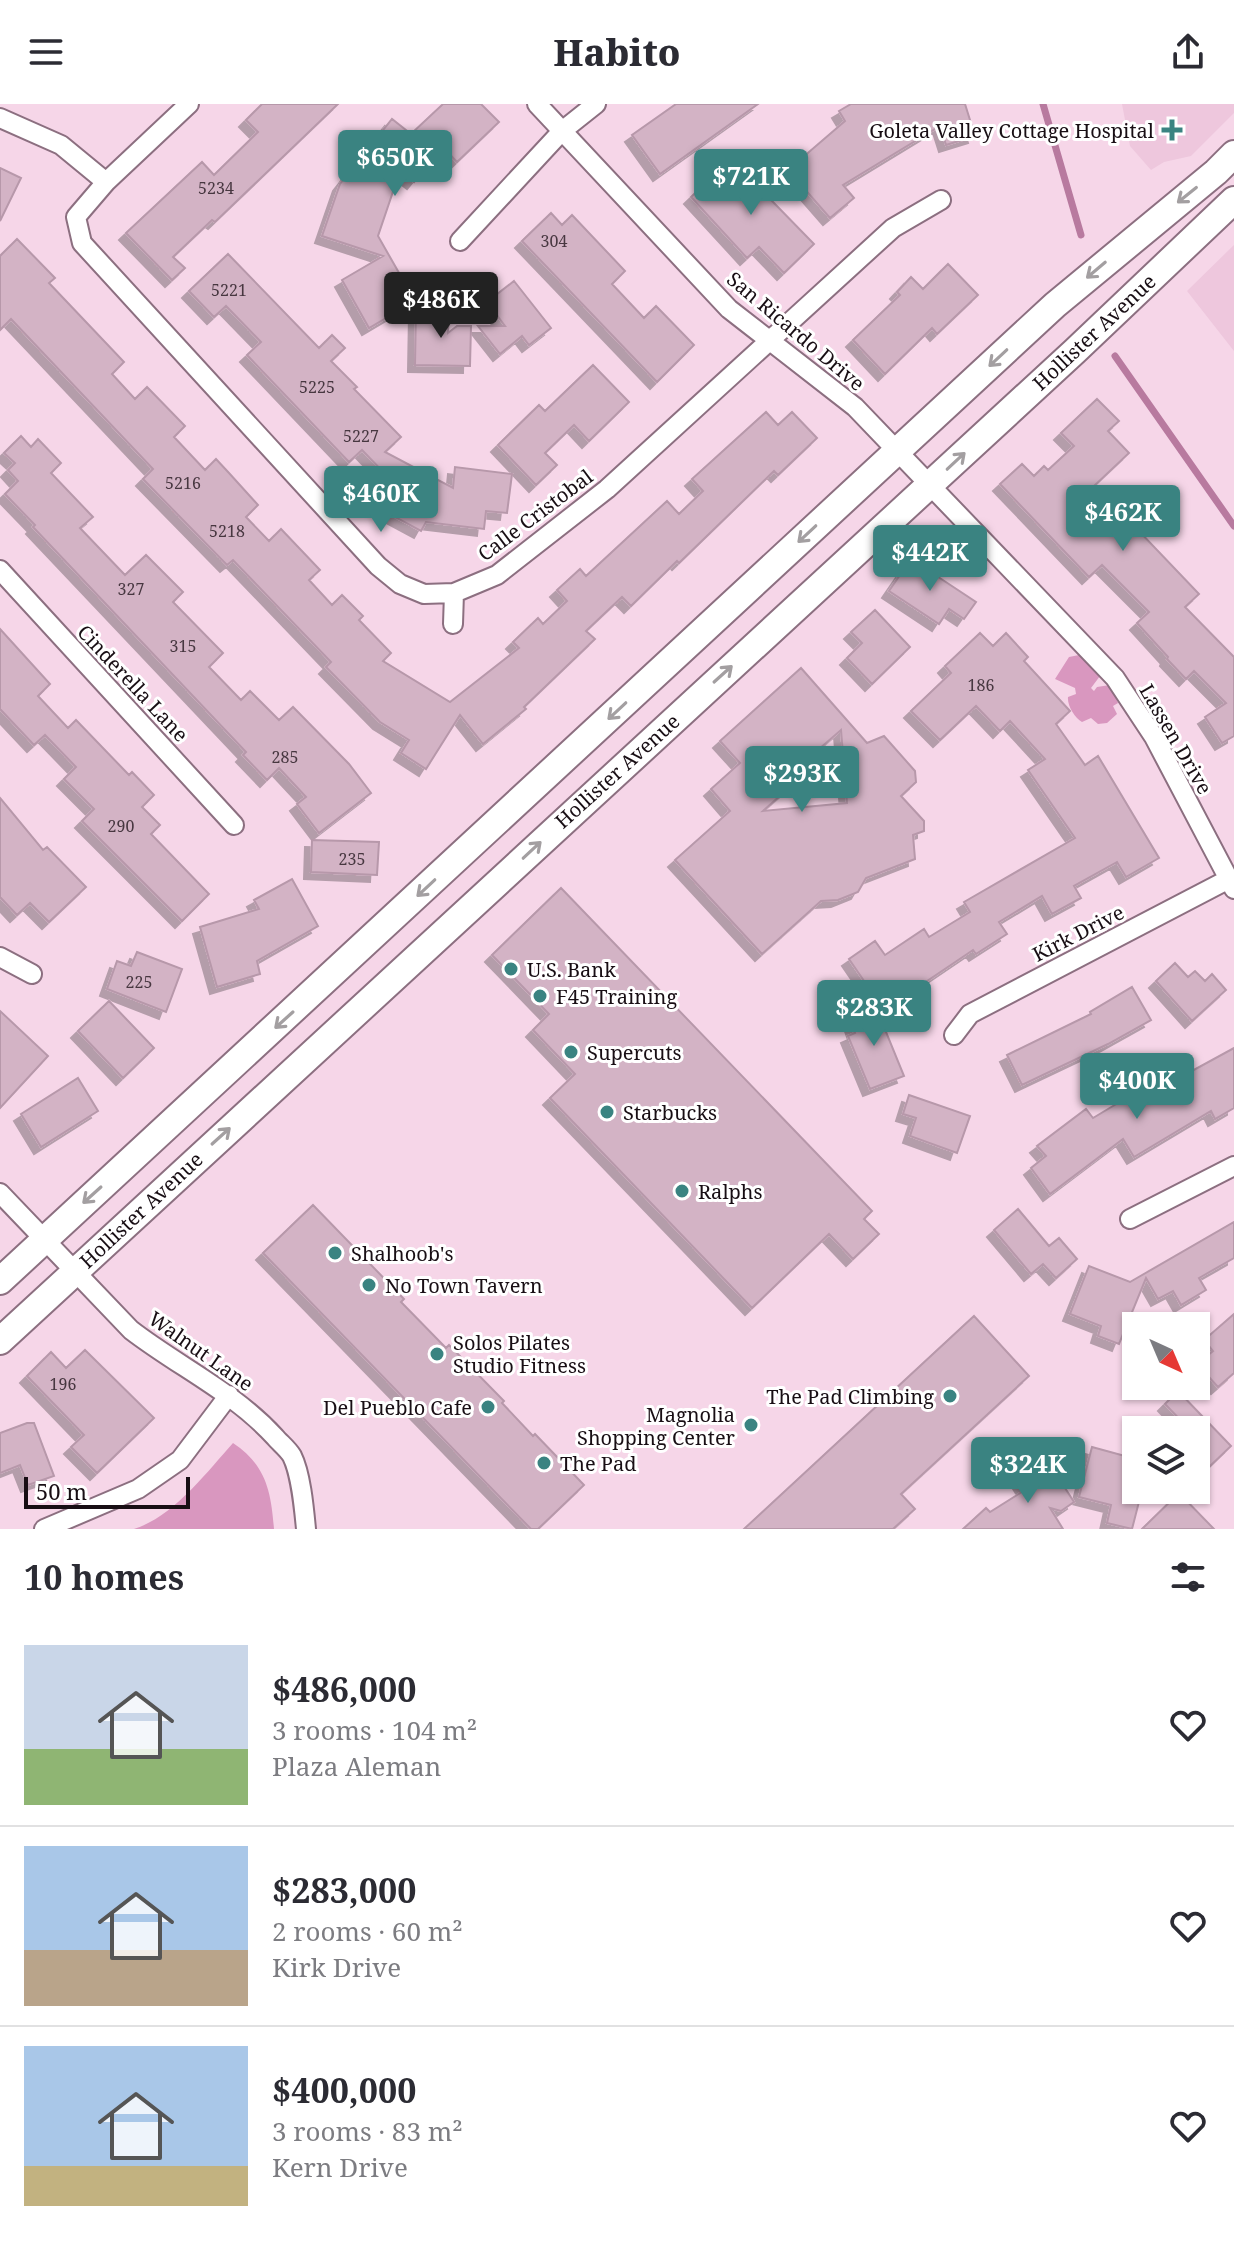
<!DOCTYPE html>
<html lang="en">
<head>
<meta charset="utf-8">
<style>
	body { margin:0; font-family:"Noto Serif",serif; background:#f7f7f7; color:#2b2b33; height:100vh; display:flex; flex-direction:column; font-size:30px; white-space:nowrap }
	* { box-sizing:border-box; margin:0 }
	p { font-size:26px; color:#7c7c81 }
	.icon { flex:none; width:44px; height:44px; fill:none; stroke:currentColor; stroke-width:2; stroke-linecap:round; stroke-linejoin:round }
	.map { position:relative; height:1425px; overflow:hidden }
	.side { display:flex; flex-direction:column; background:#fff; flex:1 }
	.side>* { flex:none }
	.needle { width:52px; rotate:136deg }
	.tools { position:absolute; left:1122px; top:1208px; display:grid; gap:16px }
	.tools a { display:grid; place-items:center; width:88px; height:88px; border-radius:0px; background:#fff; box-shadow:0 2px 6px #0004; font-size:40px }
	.scale { position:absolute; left:24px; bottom:20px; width:166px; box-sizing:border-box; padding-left:8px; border:4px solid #180e14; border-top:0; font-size:22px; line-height:28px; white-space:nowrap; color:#180e14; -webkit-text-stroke:6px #fff; paint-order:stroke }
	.price { position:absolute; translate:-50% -68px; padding:0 18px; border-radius:8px; background:#3a8381; color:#fff; font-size:26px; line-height:52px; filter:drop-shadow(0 2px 4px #0008) }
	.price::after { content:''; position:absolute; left:50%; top:48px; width:24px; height:18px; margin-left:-12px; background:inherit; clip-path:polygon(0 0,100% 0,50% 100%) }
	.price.selected { background:#222; color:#fff }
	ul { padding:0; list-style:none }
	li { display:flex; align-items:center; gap:24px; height:200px; padding:0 24px }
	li+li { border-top:2px solid #e1e1e2 }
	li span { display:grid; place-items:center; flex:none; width:224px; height:160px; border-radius:0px; color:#555 }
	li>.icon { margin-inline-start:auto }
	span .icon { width:96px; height:96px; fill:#fffc; stroke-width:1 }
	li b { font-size:34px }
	h2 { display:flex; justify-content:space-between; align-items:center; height:96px; padding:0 24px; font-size:34px }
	header { display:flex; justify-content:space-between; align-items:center; height:104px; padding:0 24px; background:#fff; font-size:36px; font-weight:800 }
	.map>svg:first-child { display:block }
</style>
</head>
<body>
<header><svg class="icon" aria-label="menu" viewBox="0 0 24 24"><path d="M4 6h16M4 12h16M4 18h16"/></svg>Habito<svg class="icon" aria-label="share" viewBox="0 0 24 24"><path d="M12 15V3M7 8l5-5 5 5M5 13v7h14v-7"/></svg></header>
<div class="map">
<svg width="1234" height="1425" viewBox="0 0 1234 1425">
	<defs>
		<filter id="shadow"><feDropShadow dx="-7" dy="7" stdDeviation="0" flood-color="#0004"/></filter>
	</defs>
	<rect width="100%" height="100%" fill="#f6d6e8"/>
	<path fill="#eec7dd" d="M1122,0h112v9l-43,43 -27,6 -13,8 -21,-24z
		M1234,141v106l-47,-60z"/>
	<path fill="#d997bf" d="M1084,550l16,17v5l-9,12 3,3 3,-4 13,-2 8,18 -5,3 4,8 -10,9 -9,1 -7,-6 -9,4c-7,-4 -15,-16 -14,-25l8,-3 -1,-6 -20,-9 14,-22z
		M233,1339c33,22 38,48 41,86h-140c39,-12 73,-57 99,-86z"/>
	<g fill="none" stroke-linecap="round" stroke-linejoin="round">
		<path stroke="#b87a9f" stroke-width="7" d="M1043,0l38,131
			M1115,252l119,170"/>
	</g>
	<path fill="#d3b3c5" stroke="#b798aa" stroke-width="2" fill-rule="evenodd" filter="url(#shadow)" d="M262,0h76l-123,118 -3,-2 -39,37 12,11 -13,12 -46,-47 76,-71 12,13 44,-43 -12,-12z
		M443,0h38l18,18 -42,40 -14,-15 -29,35 -14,-11 -22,65 37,65 -46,27 -27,-48 41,-24 -61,-20 18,-52 52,-65 19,15z
		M676,0h82l-98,70 -28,-39z
		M851,0h114l10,32 -29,9 -6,-19 -97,59 11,13 -24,20 -42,-48 57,-49 -6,-10z
		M731,55l83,85 -30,29 -25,-26 -12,11 -56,-61z
		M0,64l21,10 -21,43z
		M551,109l11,12 10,-10 53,56 -13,13 32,34 12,-12 38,39 -37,37 -135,-141z
		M17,135l38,39 -6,5 75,79 -12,12 23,25 12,-12 38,39 -11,11 31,33 11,-11 13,14 29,32 -12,12 23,24 12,-12 39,41 -11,10 23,25 10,-10 21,21 -4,4 32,33 -8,8 67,41 69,-54 -6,-6 25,-24 5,6 24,-23 -10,-11 23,-21 6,7 81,-75 12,13 24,-23 -11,-12 74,-67 12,13 14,-13 25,26 -39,37 -4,-4 -95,92 -2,-2 -46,45 -9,-9 -36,34 9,8 -71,68 2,2 -43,35 -23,-29 -34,54 -25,-16 8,-13 -29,-18 -54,-55 5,-5 -98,-102 -6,5 -84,-86 10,-10 -142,-150 -11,11v-74z
		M228,150l91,94 13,-13 13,13 -14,13 26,26 -3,2 47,48 -16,15 68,36 2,-21 57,7 -5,39 -21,-2 -2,18 -58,-7 -5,9 -28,-15 7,-11 -21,-11 9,-17 -26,-27 -13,12 -102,-107 14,-13 -35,-36 -12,11 -25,-26z
		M948,160l30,31 -41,39 -5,-6 -47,46 -32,-34 47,-45 -3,-3 14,-15 12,12z
		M514,177l37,47 -22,17 -7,-9 -22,18 -22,-28h27l-18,-24z
		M416,204h33l-1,25 9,-7h14l-1,40 -55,-1z
		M593,261l36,37 -40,39 -15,-16 -29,28 12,12 -21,20 -38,-40 41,-40 6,6z
		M1097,295l22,22 -11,10 21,22 -34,32 104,109 -14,13 49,50v79l-12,7 -17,-26 21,-14 -32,-32 -8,8 -19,-20 1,-2 -31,-34 12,-11 -47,-47 -13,12 -89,-93 22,-20 12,12 10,-10 4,4 26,-24 -13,-13z
		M21,332l10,11 7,-8 23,24 -10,10 42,44 -13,11 45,47 21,-20 37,37 -10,10 50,51 -14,14 32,33 9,-9 29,29 14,-13 56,57 22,29 -52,40 -22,-29 9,-7 -27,-29 -12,12 -24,-25 3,-3 -213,-225 2,-2 -30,-31 13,-13 -10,-11 7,-7 -11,-10z
		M911,455l65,43 -12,17 -15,-10 -10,15 -50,-33z
		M875,506l35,37 -38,37 -25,-26 15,-15 -11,-11z
		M0,525l50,55 -12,12 30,32 8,-8 53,55 3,-3 22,23 -12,12 18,18 -9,9 58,60 -27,27 -100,-100 12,-12 -30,-30 12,-12 -31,-32 -11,10 -34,-36z
		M980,529l13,13 13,-13 22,24 -4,4 46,50 -14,13 29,41 13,-9 61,102 -33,19 -9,-15 -43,24 7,12 -29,16 -10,-18 -43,26 8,12 -31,20 -3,-4 -89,60 -35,-51 26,-18 10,14 39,-26 5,8 41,-25 -6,-10 111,-64 -47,-68 17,-11 -35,-38 -10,10 -24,-25 -36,34 -29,-29 40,-38 -6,-7z
		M801,564l66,75 17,-7 31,35 1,11 -15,14 23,25v10l-11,4 2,24 -49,19 -8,14 -20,8 -17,1 -59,53 -87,-94 55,-49 -19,-22 29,-26 -20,-22zM841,626l6,73 -84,8 45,-40 -4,-9z
		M0,694l43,52 4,-3 39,40 -37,35 -19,-19 -13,12 -17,-18z
		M312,736l67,2 -2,33 -66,-3z
		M292,775l26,47 -61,35 3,13 -43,13 -17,-60 59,-18 -5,-9z
		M561,784l311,323 -8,8 15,15 -26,25 -24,-25 -77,74 -202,-210 25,-24 -42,-44 16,-16 -57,-59z
		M137,848l45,17 -16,43 -59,-23 10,-28 14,5z
		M1175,859l13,14 7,-6 10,10 7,-7 14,16 -34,31 -36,-40z
		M1132,883l19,33 -43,24 -86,41 -15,-30 84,-41 -1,-2z
		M109,897l45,47 -31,30 -45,-47z
		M875,901l29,71 -34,13 -22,-53 7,-3 -6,-17z
		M0,907l48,45 -48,52z
		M1234,944v60l-19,11 -4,-8 -77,46 -11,-18 -73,55 -19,-26 15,-12 -9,-10 49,-37 7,9 60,-36 8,13 31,-18 -2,-5z
		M78,974l20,33 -57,36 -20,-33z
		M909,991l61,21 -13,37 -47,-17 6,-18 -13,-4z
		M313,1101l91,94 -3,3 45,46 3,-3 55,56 -2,2 31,33 2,-2 49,51 -46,44h-7l-268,-276z
		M1018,1105l31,37 10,-8 18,21 -21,19 -13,-14 -12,10 -37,-44z
		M1234,1118v36l-35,20 7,12 -25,15 -8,-14 -15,8 -12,-21 -27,66 -21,-8 3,-10 -31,-12 19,-48 41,16z
		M1234,1210v59l-16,14 -21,-23 16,-13 -9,-11z
		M974,1212l55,60 -128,118 14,15 -22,20h-149z
		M85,1246l69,68 -57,55 -26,-26 13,-12 -57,-59 24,-24 15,16z
		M1178,1287l53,55 -23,22 -12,-12v-26h-6l-25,-26z
		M27,1319h7l20,53 -26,9 -8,-20 -20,8v-40z
		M1092,1343l44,12v31h6l-10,39 -25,-6 4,-18 -32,-8z
		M1036,1361l8,13 10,-7 20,31 -13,9 -11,-3 13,21h-100l23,-21 4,4 35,-22 -8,-13z
		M1179,1389l35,36h-72z"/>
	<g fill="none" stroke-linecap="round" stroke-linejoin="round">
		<defs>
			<path id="minor" d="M189,0l-83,78 -30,35 6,26 296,323 22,18 24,10 30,-1 43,-18 110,-86 286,-261 48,-28
				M537,0l192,205 126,98 260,271 39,59 80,152
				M0,14l61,27 45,37
				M460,137l102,-110 34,-27
				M0,466l234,255
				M453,520l1,-31
				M0,853l32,17
				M954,931l16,-21 259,-135
				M0,1089l131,137c48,37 103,62 144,107 5,6 13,12 17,19 9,18 12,52 14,73
				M1130,1115l104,-53
				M44,1425l94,-40 42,-29 49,-65"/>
			<path id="secondary" d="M0,1177l1055,-976 161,-133 18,-18
				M0,1237l1075,-990 159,-151"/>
		</defs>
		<use href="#minor" stroke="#8c6f80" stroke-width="22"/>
		<use href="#secondary" stroke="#8c6f80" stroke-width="30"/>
		<use href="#minor" stroke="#fff" stroke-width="18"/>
		<use href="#secondary" stroke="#fff" stroke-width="26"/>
	</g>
	<defs><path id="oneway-shaft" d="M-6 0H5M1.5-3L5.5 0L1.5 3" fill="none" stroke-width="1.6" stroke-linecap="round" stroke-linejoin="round" transform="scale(2)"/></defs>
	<g stroke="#a39fa1">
		<use href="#oneway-shaft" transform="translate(1187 91) rotate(141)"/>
		<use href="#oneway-shaft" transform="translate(1096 166) rotate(140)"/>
		<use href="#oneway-shaft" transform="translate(998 254) rotate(137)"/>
		<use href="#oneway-shaft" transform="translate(956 357) rotate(-43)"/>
		<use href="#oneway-shaft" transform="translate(807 430) rotate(137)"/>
		<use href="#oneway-shaft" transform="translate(723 570) rotate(-42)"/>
		<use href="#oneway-shaft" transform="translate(617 607) rotate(137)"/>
		<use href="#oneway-shaft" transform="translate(532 746) rotate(-43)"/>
		<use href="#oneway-shaft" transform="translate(426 784) rotate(137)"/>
		<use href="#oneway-shaft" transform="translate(284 916) rotate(138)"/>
		<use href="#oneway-shaft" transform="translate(221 1032) rotate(-42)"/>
		<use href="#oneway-shaft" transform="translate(92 1091) rotate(138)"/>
	</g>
	<g fill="#3a8381" stroke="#fff" stroke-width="3">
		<path d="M1168 14h8v8h8v8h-8v8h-8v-8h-8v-8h8z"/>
		<circle cx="511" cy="865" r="8"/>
		<circle cx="540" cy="892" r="8"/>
		<circle cx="571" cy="948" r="8"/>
		<circle cx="607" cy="1008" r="8"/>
		<circle cx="682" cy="1087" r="8"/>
		<circle cx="335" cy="1149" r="8"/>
		<circle cx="369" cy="1181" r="8"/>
		<circle cx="437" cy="1250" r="8"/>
		<circle cx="950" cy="1292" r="8"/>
		<circle cx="488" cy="1303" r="8"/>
		<circle cx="751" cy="1321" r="8"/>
		<circle cx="544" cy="1359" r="8"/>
	</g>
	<g text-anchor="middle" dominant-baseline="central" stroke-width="6" stroke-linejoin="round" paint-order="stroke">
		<g font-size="16" fill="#473740">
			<text x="216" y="84">5234</text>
			<text x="554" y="137">304</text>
			<text x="229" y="186">5221</text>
			<text x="317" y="283">5225</text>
			<text x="361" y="332">5227</text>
			<text x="183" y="379">5216</text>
			<text x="227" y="427">5218</text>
			<text x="131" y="485">327</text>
			<text x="183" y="542">315</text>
			<text x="981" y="581">186</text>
			<text x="285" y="653">285</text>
			<text x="121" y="722">290</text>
			<text x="352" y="755">235</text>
			<text x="139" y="878">225</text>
			<text x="63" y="1280">196</text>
		</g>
		<g font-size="20" fill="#180e14" stroke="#fff" text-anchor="start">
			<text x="1154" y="26" text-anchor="end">Goleta Valley Cottage Hospital</text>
			<text x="527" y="865">U.S. Bank</text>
			<text x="556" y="892">F45 Training</text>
			<text x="587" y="948">Supercuts</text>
			<text x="623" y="1008">Starbucks</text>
			<text x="698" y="1087">Ralphs</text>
			<text x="351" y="1149">Shalhoob's</text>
			<text x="385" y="1181">No Town Tavern</text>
			<text x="453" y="1238">Solos Pilates<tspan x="453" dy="23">Studio Fitness</tspan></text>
			<text x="934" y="1292" text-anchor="end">The Pad Climbing</text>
			<text x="472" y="1303" text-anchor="end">Del Pueblo Cafe</text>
			<text x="735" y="1310" text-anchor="end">Magnolia<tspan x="735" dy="23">Shopping Center</tspan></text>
			<text x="560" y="1359">The Pad</text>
		</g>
		<g font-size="20" fill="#180e14" stroke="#fff">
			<text transform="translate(796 227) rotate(40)">San Ricardo Drive</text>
			<text transform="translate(1094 228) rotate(-43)">Hollister Avenue</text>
			<text transform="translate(535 411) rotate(-37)">Calle Cristobal</text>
			<text transform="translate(133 579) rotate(47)">Cinderella Lane</text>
			<text transform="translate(1176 635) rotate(60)">Lassen Drive</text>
			<text transform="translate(617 667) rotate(-42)">Hollister Avenue</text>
			<text transform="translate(1078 829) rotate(-27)">Kirk Drive</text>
			<text transform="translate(141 1106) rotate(-43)">Hollister Avenue</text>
			<text transform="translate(201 1247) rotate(35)">Walnut Lane</text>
		</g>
	</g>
</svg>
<div class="tools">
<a><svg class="needle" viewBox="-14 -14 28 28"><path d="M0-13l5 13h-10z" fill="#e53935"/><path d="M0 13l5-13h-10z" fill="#7c7c81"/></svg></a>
<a><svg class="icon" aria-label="layers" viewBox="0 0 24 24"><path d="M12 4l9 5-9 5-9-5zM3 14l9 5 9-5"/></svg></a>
</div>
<div class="scale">50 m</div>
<b class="price" style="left:395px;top:94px">$650K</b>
<b class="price" style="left:751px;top:113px">$721K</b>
<b class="price selected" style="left:441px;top:236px">$486K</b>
<b class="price" style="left:381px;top:430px">$460K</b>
<b class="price" style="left:1123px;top:449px">$462K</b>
<b class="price" style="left:930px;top:489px">$442K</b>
<b class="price" style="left:802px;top:710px">$293K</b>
<b class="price" style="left:874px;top:944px">$283K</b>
<b class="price" style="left:1137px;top:1017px">$400K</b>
<b class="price" style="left:1028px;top:1401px">$324K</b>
</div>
<section class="side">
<h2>10 homes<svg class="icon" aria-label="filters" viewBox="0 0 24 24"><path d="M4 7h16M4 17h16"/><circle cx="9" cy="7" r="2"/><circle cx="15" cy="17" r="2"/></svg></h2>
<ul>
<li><span style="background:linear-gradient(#c9d6e8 65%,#8fb573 0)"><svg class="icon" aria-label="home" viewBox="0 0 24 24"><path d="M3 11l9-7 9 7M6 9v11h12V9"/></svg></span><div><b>$486,000</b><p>3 rooms · 104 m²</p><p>Plaza Aleman</p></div><svg class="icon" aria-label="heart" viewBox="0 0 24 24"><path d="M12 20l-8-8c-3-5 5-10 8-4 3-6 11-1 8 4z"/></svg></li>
<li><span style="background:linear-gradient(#a9c7e8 65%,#b9a48a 0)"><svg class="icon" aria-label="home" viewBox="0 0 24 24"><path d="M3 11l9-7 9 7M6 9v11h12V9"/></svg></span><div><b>$283,000</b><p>2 rooms · 60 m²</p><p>Kirk Drive</p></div><svg class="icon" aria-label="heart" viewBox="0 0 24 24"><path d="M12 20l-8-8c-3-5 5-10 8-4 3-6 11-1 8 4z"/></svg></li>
<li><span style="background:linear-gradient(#a9c7e8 75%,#c2b280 0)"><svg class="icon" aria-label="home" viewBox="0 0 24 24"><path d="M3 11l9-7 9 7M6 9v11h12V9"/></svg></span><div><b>$400,000</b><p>3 rooms · 83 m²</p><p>Kern Drive</p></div><svg class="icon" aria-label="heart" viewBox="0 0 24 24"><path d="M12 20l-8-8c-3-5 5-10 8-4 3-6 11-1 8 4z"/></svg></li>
</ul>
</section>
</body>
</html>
